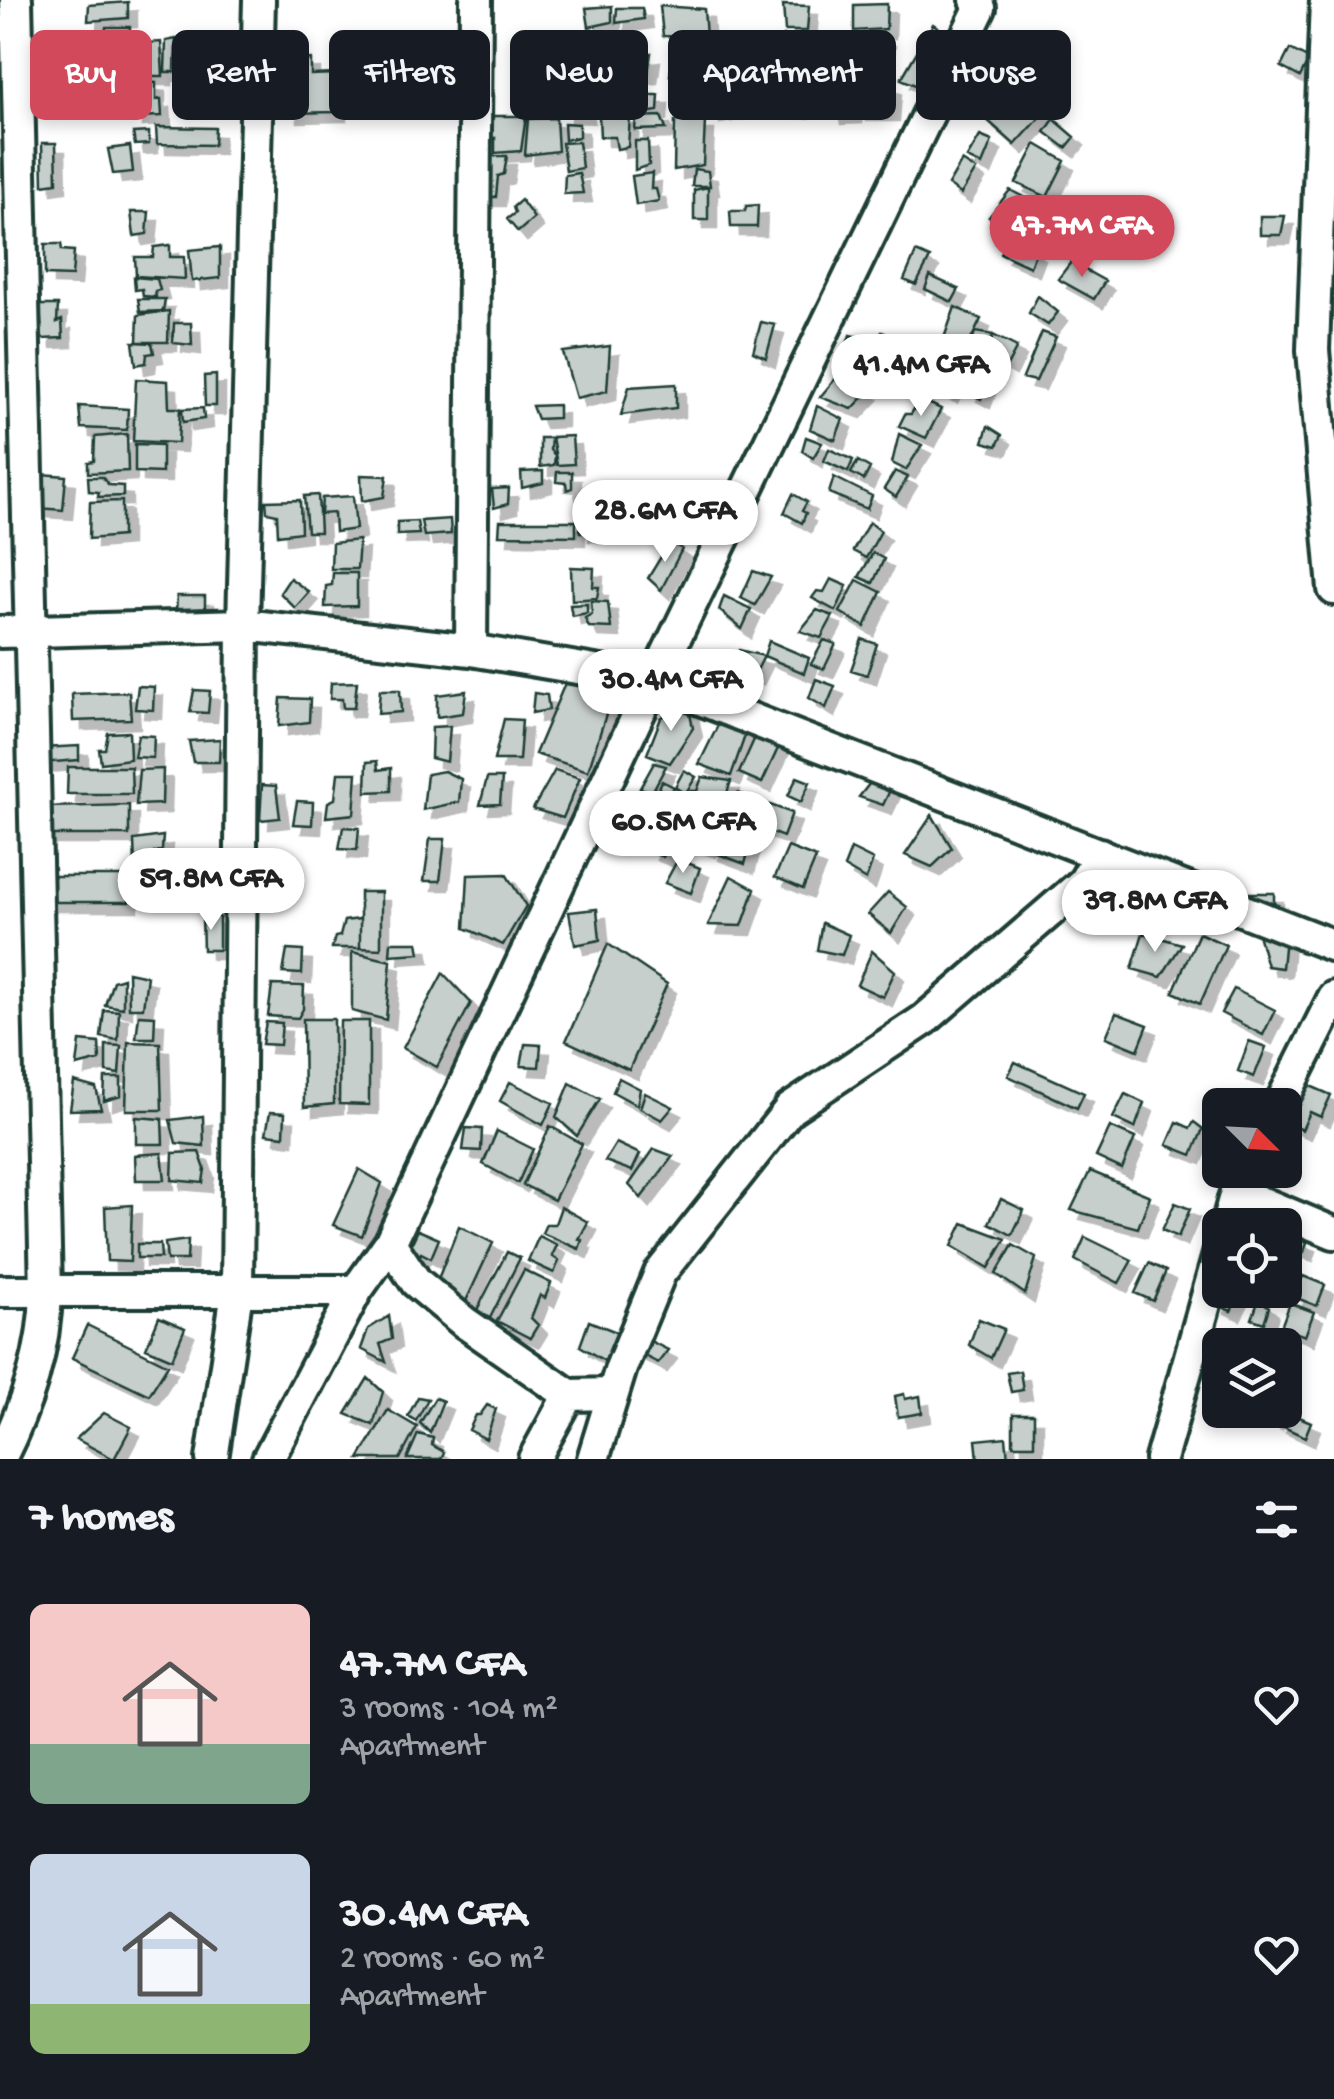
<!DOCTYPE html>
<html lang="en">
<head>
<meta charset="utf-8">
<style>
	body { margin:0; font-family:"Gochi Hand",sans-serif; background:#20242c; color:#f1f3f6; height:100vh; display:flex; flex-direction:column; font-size:38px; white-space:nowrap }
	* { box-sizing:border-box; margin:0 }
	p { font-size:32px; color:#9ea1a6 }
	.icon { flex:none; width:55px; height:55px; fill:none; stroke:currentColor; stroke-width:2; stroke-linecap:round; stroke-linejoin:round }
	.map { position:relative; height:1459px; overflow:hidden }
	.sheet { display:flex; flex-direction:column; background:#171b24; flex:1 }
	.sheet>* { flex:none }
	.hud { position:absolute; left:30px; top:30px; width:1275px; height:90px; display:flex; gap:20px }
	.needle { width:65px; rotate:114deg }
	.buttons { position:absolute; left:1202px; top:1088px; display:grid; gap:20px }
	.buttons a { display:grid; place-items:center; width:100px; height:100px; border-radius:15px; background:#171b24; box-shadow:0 5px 15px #0003; font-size:50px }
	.price { position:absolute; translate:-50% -85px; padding:0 22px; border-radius:35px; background:#fff; color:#222; font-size:32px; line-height:65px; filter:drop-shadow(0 2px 5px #0008) }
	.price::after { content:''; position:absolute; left:50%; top:60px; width:30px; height:22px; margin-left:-15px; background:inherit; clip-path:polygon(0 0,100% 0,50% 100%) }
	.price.active { background:#d1495b; color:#fff }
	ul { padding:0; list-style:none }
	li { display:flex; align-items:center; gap:30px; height:250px; padding:0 30px }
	li span { display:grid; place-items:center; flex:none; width:280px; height:200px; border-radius:15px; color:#555 }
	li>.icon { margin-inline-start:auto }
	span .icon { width:120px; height:120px; fill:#fffc; stroke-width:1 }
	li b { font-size:42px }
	h2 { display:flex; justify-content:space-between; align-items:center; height:120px; padding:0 30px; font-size:42px }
	.tag { padding:0 35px; border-radius:15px; background:#171b24; box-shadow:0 5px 15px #0003; font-size:35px; line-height:90px }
	.tag.active { background:#d1495b; color:#fff }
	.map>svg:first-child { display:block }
</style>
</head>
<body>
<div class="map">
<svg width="1334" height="1459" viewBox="0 0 1334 1459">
	<defs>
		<filter id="shadow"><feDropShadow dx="9" dy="9" stdDeviation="0" flood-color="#0004"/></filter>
	</defs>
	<rect width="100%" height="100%" fill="#fff"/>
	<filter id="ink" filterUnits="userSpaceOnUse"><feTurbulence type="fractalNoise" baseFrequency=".01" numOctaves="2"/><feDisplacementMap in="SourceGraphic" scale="20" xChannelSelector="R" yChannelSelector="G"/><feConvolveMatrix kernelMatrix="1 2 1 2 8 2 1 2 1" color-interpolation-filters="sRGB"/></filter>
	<g filter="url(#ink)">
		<path fill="#c7cfcc" stroke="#1f3d34" stroke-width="2.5" filter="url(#shadow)" d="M128,2v16l-40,3 1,-16z
			M887,4l-1,25 -32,2v-26z
			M783,5l26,1 -2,25h-22z
			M612,6v16l-23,5 -3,-19z
			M660,6l44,3 2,28 -43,-1z
			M617,8h25l2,11 -28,4z
			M933,24l23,15 -29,51 -26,-11z
			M106,27h24l-1,44 -30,3 -1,-30h6z
			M784,36l17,2 -2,27 -12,-3z
			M886,37l-2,27 -26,4 -3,-30z
			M176,39l-1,33h-10l1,-31z
			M161,42l2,34h-26l-3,-32z
			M1290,49l19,10 -9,18 -19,-10z
			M651,53l-3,21 -11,1 -3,-20z
			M708,56v31l-29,-1 -1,-12 -8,1 3,-18z
			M311,59v16l25,-1 1,38 -48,1 -1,-53z
			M189,64l36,1 -2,14 -35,-2z
			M620,76l13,14 -10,13 -15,-16z
			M801,78l-1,31h-12l1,-28z
			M860,79l32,6 -2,27h-32z
			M136,81l20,2v17l5,-1 1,17 -28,1z
			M579,81l1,16h5v17l-22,-1 1,-30z
			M730,82l2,8h14l1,18 -36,6 -3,-27z
			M1019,92l25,21 -29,32 -30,-27z
			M635,95h24l-1,16 -20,3z
			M828,100h24l1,14 -21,1z
			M490,116h36l-5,35 -26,2v-15l-7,2z
			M599,116h31l-2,31 -11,2 -2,-12h-15z
			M661,116l5,13 -31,1 1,-13z
			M556,118l2,33 -33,4 3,-36z
			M1054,119l21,18 -9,11 -21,-16z
			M675,121h30l-2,44 -29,5z
			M564,123l15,1v13l-14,3z
			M156,127l59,1 -1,17 -57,-1z
			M149,132v12l-14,1 -2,-12z
			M980,136l12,5 -10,24 -15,-7z
			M635,141h13l1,24 -14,5z
			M579,142l3,26 -16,3 -4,-28z
			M42,143h14l1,40 -14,2z
			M1036,144l29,17 -18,36 -31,-14z
			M130,146l3,26 -20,2 -5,-25z
			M484,156h23l-3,18 -6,2 -2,21h-11z
			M962,161l14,9 -15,24 -13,-9z
			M694,169l14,2 2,15h-18z
			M579,173l4,20 -19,1 1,-19z
			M652,173l-1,16h5l3,12 -23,4 -4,-29z
			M708,187v33h-14v-30z
			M1010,190l27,14 -11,29 -37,-16z
			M521,200l13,18 -16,14 -11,-13 8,-6 -2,-6z
			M758,205l-1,22h-26l-1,-16h15l1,-5z
			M131,212h18l-2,22 -13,2z
			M1260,216h25l-4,19h-21z
			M1013,238l23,13 -6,16 -30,-14z
			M45,244h16l1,6 12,1 -2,25 -27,-1z
			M170,245v12h14l1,22 -49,-3 -1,-19h18l1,-10z
			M220,247v31l-28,3 -3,-31z
			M916,252l14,6 -14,27 -12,-5z
			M1071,262l34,19 -11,18 -36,-20z
			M930,276l29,13 -7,13 -27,-13z
			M134,277l23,2 3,11 -5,1 1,6 -13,-1 -1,-7 -7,1z
			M1038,296l20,16 -10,13 -19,-12z
			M138,299h27l-2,12 -23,1z
			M40,305h18l-1,17 5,-2 1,18 -21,1z
			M955,307l26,12 -14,29 -23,-10z
			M169,311l-1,31h-31l1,-27z
			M761,322l14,3 -9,33 -13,-6z
			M174,323h17l1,22 -19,-2z
			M882,332l34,16 -12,23 -34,-24z
			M975,332l18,3 -5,20h-21z
			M1042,332l14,5 -20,44 -13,-3z
			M850,335l25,6 -6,29 -30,-2z
			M993,335l24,12 -10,19 -19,-11z
			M133,342l19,1 2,10 -7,1 -1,9 -10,2z
			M610,346l-3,45 -31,7 -13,-46z
			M931,366l27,10 -10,18 -27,-12z
			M216,375v31h-11l-1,-30z
			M976,375l11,8 -6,16 -13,-7z
			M836,378l33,13 -17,18 -32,-12z
			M136,379l32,2 1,27h11l-2,35 -45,-2z
			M676,384v24l-55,7 8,-28z
			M920,399l21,10 -15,29 -27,-12 6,-12h6z
			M558,405v13l-21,1 -5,-13z
			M79,406l49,3 -1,21 -46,-2z
			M817,406l26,13 -8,21 -25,-11z
			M203,408l1,11 -21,3 -1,-13z
			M988,426l14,9 -5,11 -14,-4z
			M127,434l1,37 -40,2v-11l6,-1 1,-24z
			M899,434l23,11 -16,25 -14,-7z
			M572,436l2,28 -17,1 -5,-28z
			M806,437l16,6 -9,15 -11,-7z
			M540,438h11l-1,12 5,5 -1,10 -14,2z
			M135,444l27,1v28l-27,-1z
			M829,449l24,11 -5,12 -24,-11z
			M858,461l12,7 -6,12 -13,-7z
			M543,471v12l-21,5 -1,-16z
			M895,471l13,6 -12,20 -12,-8z
			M557,472h15v16l-5,2 -1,-7 -10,-1z
			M41,474l25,2 -3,34 -25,-2z
			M361,475l26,1 -3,21 -22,4z
			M88,477h14l7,8 14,1v10l-25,1 1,-5 -10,-1z
			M834,477l38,19 -5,13 -38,-16z
			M509,488l-1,16 -14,4 -2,-19z
			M793,494l14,8 -5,9 4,2 -4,10 -18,-10z
			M318,495l2,37h-13l-3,-36z
			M353,496l3,33 -21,3 -1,-19 -13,1 1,-16z
			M300,500l1,32 -23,3 -1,-21 -10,-2 -1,-11z
			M122,501v35l-33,3 1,-37z
			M581,506l124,3 -9,26 -116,-3z
			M450,519l1,15 -27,2 -3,-15z
			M417,521l2,13 -22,1v-13z
			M500,521h76v15l-77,-1z
			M869,522l12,9 -15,27 -13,-7z
			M359,540l-2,29h-26l1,-26z
			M670,542l12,7 -21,41 -13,-12z
			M873,553l11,6 -11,24 -14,-6z
			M571,567l23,1 -1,19h6l-2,11 -25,2z
			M753,571l18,6 -16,28 -14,-7z
			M333,573h24v33l-32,1 1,-21 6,-1z
			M290,578l19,14 -14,16 -15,-15z
			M831,579l16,7 -11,25 -24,-13 5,-7 7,1z
			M857,580l24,12 -16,35 -25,-15z
			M177,596h28v17h-29z
			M724,596l27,13 -9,20 -23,-19z
			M591,601l17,1 3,26 -22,-1 -4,-9 7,-4z
			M587,604v9l-15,3 -2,-11z
			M817,610l16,6 -12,22 -21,-7z
			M862,639l15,5 -10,31 -16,-5z
			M824,640l12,4 -12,25 -13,-5z
			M769,641l40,17 -5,15 -40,-17z
			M739,650l25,6 -10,20 -28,-4z
			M816,679l19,7 -9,22 -17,-10z
			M566,681l50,2 -28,88 -53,-17z
			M357,682l-3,26h-11l-1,-9h-12l1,-16z
			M138,686l16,1 -1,23 -18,-1z
			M194,690l16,1 -2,22 -18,-1z
			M380,690h20l1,22 -23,2z
			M466,691l-3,22 -26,4v-22z
			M129,692l2,27 -58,2 -1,-27z
			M534,693l13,2 2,15 -17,3z
			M281,698l29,1 -1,23 -30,4z
			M678,706l11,3 4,19 -23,35 -23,-9 14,-36z
			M504,719l18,1 -3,40h-25z
			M721,719l26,11 -16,46 -32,-12z
			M450,726l-3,36 -16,-4 1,-31z
			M129,732l1,27 -29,4 -2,-14h6l3,-16z
			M757,733l23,11 -18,39 -23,-10z
			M138,735l16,1 -1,22 -19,-1z
			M220,739l-1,23h-26l-4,-21z
			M79,746v14l-38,3v-15z
			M377,761l1,9 13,-2v23l-25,1 1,-30z
			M654,763l12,3 -14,26 -12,-4z
			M68,767h63l1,27h-65z
			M163,769l-1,35 -26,1 3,-35z
			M555,770l25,8 -17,40 -30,-9z
			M684,770l12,7 -11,17 -10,-7z
			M444,771l17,8 -2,23 -36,8 4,-36z
			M338,773h19l-3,41 -28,3 2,-15 7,-3z
			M702,777l29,4 -10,30 -31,-9 1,-11h6z
			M797,777l13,5 -9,20 -13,-6z
			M487,778h15l-2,26 -20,1z
			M662,781l12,6 -7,14 -13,-2z
			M870,783l21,5 -8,17 -24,-8z
			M262,785l14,1 4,32 -20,2z
			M636,792l12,8 -11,27 -14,-12z
			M738,793l54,20 -9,24 -54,-21z
			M297,801l16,1 -1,23 -19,-1z
			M129,805v30h-85v-28z
			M691,813l24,10 -8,25 -24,-7 7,-17 -3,-2z
			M932,815l20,33 -20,19 -27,-12z
			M721,819l32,15 -8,30 -35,-13z
			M343,827l16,1 -2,22 -18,-1z
			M163,836l-1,14 -8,3 -2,15 -17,-1 -1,-27z
			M655,836l16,8 -8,13 -15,-6z
			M430,839h15l-5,42h-16z
			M788,847l28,11 -13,31 -28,-12z
			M851,849l22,11 -7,20 -22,-13z
			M678,859l22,9 -9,25 -26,-10z
			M506,874l20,32 -23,39 -38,-17 3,-53z
			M45,876h86l-2,26h-85z
			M731,876l24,13 -13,37 -34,-1z
			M360,892h21v57l-21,-1z
			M888,892l19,15 -16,26 -23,-19z
			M1246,893h28v12h-28z
			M597,909l3,31 -25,5 -6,-33z
			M202,914l17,3v33h-16z
			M360,919v29h-28l3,-11 5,-1 4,-15z
			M822,923l27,12 -7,20 -25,-5z
			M1143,933l39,11 -21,33 -29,-8z
			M1199,933l27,12 -26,59 -27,-12z
			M1258,934l27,3 -3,31 -15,-2z
			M391,942h27l2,11 -30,2z
			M608,944l59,40 -38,86 -63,-29z
			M287,950l16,1 -1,23 -19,-1z
			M872,951l23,20 -12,26 -26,-12z
			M352,952l39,9 -5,59 -34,-9z
			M128,972l19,4 -4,32h-14z
			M443,973l28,30 -34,64 -34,-19z
			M123,978v30l-18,-3 8,-24z
			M272,985l32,1 -1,23 -5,9 -30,-2z
			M1234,989l41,21 -12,25 -42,-22z
			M104,1010l15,1 -1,29 -17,-3z
			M1116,1013l32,12 -10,25 -32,-13z
			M139,1015l16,1 -1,22h-18z
			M303,1019h31v85l-30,3z
			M340,1021h29v84l-30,-1z
			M266,1022l16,1 -2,22 -18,-1z
			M80,1041l19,2 1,17 -23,6z
			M1249,1041l17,6 -12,30 -16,-6z
			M128,1042l32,1 2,67h-36z
			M525,1044l16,1 -2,22 -18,-1z
			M106,1045l15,1 -2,28 -13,-2z
			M1015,1062l69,31 -7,15 -69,-32z
			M105,1078h16v18l-17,5z
			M619,1078l21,11 -3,16 -24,-13z
			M74,1082l22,6 5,21 -31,1z
			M510,1082l43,21 -10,22 -43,-24z
			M570,1083l30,16 -23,37 -21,-19z
			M1308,1085l23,10 -10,22 -11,-5 -8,18 -12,-5z
			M645,1093l28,14 -11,13 -22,-12z
			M1125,1094l19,9 -9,25 -22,-10z
			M270,1112l15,1 -1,23 -18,-2z
			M203,1116l1,30 -28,-3 -6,-23z
			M136,1117l26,2 1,25h-27z
			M1177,1122l13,6 4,-6 9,7 -11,26 -25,-10z
			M550,1126l32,18 -28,56 -31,-15z
			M1110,1127l25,11 -13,31 -26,-12z
			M466,1128l16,1 -1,22 -18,-1z
			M497,1131l36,18 -15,34 -35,-19z
			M616,1143l24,11 -8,17 -27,-10z
			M654,1149l19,7 -32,42 -12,-13z
			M199,1152l6,17 -2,14 -31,-3 1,-27z
			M162,1153l3,27h-29l-1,-25z
			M359,1169l23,14 -20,53 -29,-11z
			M1090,1171l60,25 -12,32 -67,-18z
			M1001,1199l23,11 -12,25 -23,-12z
			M1175,1203l15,6 -12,28 -16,-7z
			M132,1205l-2,57 -23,-1 -2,-54z
			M561,1207l27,15 -9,17 3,1 -3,9 -37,-16 4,-9h9z
			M963,1223l43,16 -17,29 -37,-22z
			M459,1226l34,17 -27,58 -30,-17z
			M418,1230l21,9 -8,19 -10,-5 -5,9 -11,-5z
			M1285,1235l22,7 -3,10 -19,-6z
			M539,1236l18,9 -5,11 7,5 -5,12 -26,-12z
			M1085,1237l47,23 -13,23 -44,-23z
			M188,1240l-1,20h-20l-2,-17z
			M137,1244h23l1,14h-24z
			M1013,1245l23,13 -11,36 -29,-20z
			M507,1252l13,6 -31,62 -12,-10z
			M1149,1263l17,8 -13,30 -18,-8z
			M524,1270l27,13 -6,15 -5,-3 -9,23 7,7 -8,13 -33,-17z
			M1303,1276l22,9 -8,21 -23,-9z
			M1223,1290h19l-11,21 -15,-7z
			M1259,1299l10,8 -5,16 -12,-4z
			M1290,1303l24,9 -9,24 -24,-9z
			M389,1316l3,23 -12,5 6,18 -25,-13 7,-20z
			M159,1317l26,11 -13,31 -26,-11z
			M979,1319l25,10 -13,29 -22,-13z
			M589,1321l35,14 -13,30 -31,-19z
			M87,1325l81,40 -19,30 -77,-37z
			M640,1336l28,14 -10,13 -23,-12z
			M1020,1371l3,19 -12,2 -4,-19z
			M368,1378l15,14 -10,33 -27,-11z
			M904,1394l1,5 15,-3 2,17 -24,4 -3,-21z
			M418,1397l10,2 -12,22 -8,-5z
			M435,1398l8,3 -13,32 -10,-10z
			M487,1405l9,4 -10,30 -17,-9 7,-15h4z
			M388,1410l29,17 -17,32h-41z
			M1247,1410h30l-4,11z
			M1283,1410l28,12 -6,15 -28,-13z
			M104,1413l27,14 -17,32 -38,-20z
			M1013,1414h21v31h-21z
			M418,1434l15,4 -1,7 12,7 -3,7h-34z
			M1006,1437l2,22h-30l-2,-19z"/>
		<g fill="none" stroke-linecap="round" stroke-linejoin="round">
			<defs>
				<path id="minor" d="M1326,0l-13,350 21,239
					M0,632l243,-7 228,25 183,31 680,265
					M471,650l5,-650
					M1280,1105l54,-108
					M1236,1192l98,41
					M1227,1225l9,-33 11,-22
					M390,1243l26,39 48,40 105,73 44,-1
					M0,1291h356
					M0,1459c27,-54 45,-108 46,-168l-30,-1291
					M212,1459l25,-167 6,-667 16,-625
					M268,1459l88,-168 34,-48 264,-562 326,-673 -4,-8
					M534,1459l35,-64
					M593,1459l28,-91 39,-95 130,-164 134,-89 160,-138 16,-28
					M1161,1459l59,-208"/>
			</defs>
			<use href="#minor" stroke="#1f3d34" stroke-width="38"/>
			<use href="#minor" stroke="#fff" stroke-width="30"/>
		</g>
	</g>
</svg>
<div class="buttons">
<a><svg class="needle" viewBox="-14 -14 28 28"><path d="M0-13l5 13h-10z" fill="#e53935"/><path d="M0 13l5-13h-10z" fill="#9ea1a6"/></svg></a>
<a><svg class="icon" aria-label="locate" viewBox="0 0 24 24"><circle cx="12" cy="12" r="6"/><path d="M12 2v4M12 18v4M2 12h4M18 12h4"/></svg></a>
<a><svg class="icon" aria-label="layers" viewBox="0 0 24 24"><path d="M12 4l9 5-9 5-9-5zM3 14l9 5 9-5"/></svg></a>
</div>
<b class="price active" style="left:1082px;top:280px">47.7M CFA</b>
<b class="price" style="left:921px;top:419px">41.4M CFA</b>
<b class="price" style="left:665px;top:565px">28.6M CFA</b>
<b class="price" style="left:671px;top:734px">30.4M CFA</b>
<b class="price" style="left:683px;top:876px">60.5M CFA</b>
<b class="price" style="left:211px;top:933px">59.8M CFA</b>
<b class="price" style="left:1155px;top:955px">39.8M CFA</b>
<div class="hud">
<a class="tag active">Buy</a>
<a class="tag">Rent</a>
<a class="tag">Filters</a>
<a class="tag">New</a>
<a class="tag">Apartment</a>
<a class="tag">House</a>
</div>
</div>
<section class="sheet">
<h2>7 homes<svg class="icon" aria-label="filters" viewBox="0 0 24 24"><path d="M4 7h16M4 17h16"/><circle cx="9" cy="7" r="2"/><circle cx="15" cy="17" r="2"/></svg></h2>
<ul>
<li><span style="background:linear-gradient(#f6c9c9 70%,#7fa58c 0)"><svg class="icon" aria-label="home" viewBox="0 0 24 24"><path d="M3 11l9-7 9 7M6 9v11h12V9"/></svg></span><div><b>47.7M CFA</b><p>3 rooms · 104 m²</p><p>Apartment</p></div><svg class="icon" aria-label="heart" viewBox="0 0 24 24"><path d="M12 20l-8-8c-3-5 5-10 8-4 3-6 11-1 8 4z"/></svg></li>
<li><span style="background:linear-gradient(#c9d6e8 75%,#8fb573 0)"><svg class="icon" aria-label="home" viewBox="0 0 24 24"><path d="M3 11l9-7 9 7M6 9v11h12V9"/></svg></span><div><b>30.4M CFA</b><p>2 rooms · 60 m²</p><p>Apartment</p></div><svg class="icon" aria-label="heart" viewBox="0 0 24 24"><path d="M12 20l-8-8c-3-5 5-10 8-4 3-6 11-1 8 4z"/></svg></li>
</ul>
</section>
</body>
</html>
